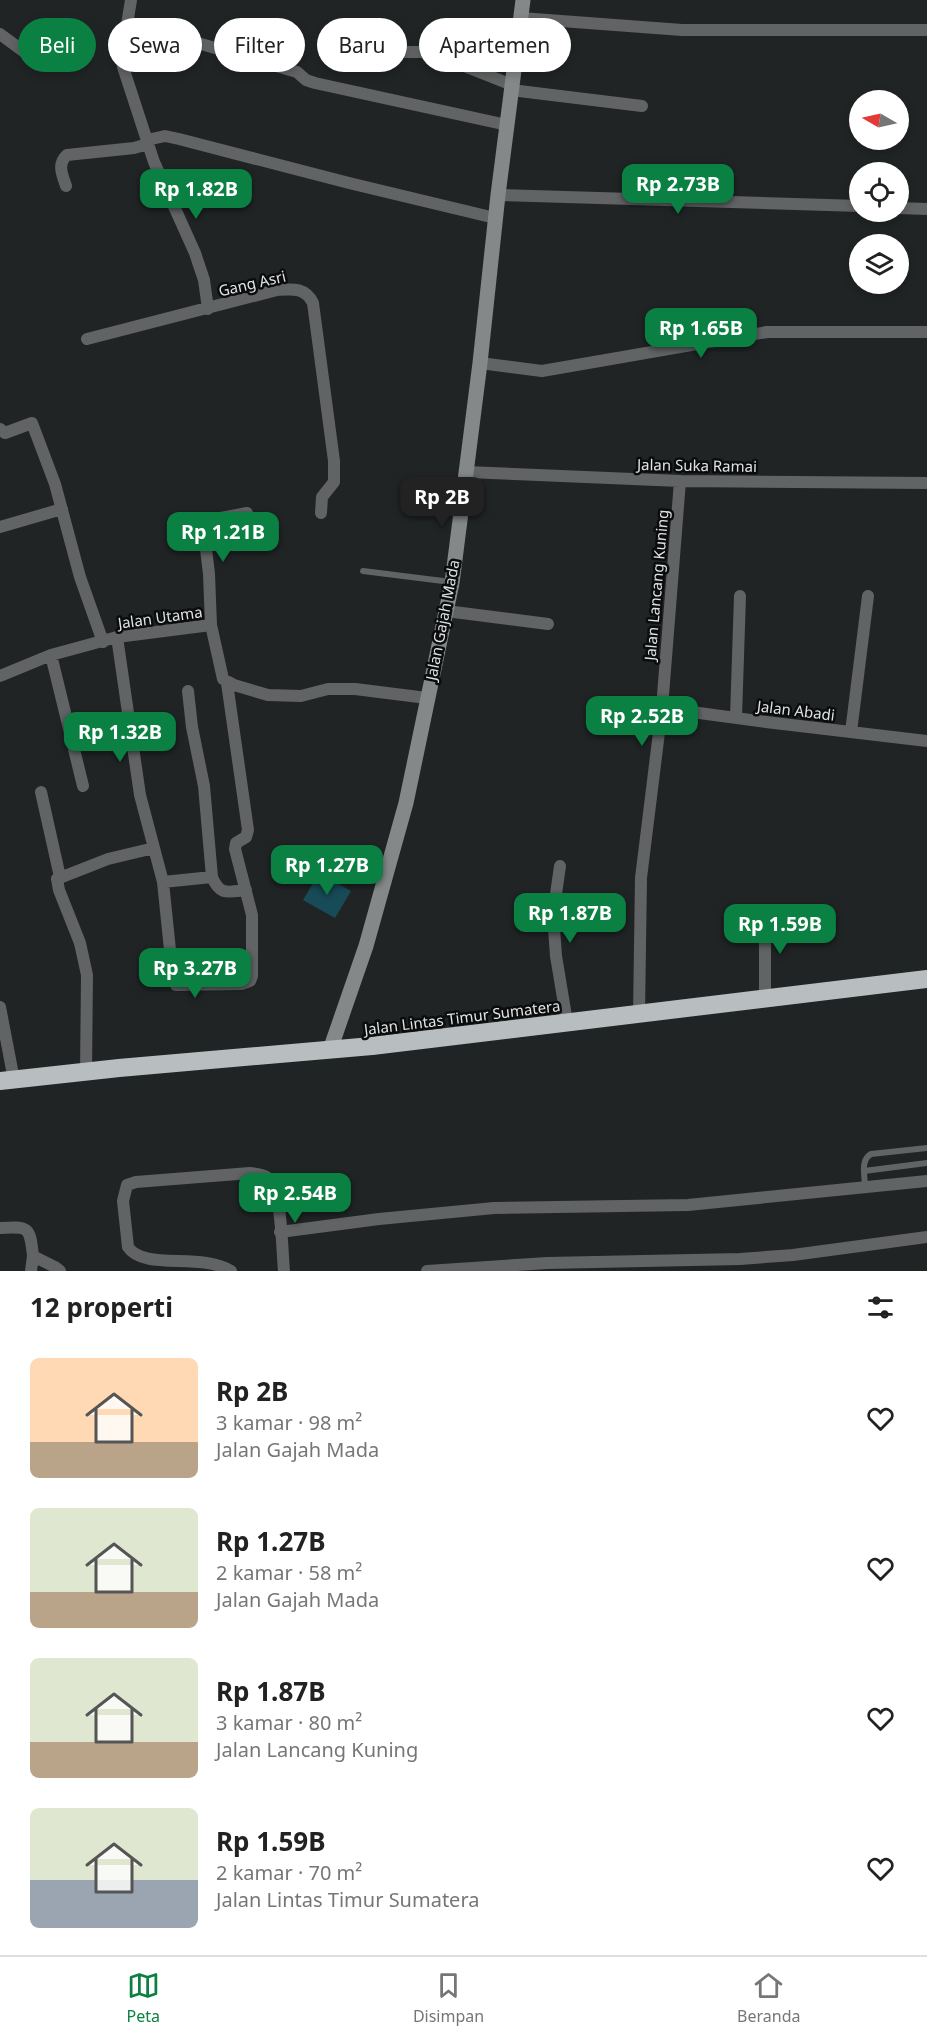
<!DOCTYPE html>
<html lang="id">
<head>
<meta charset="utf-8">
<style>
	body { margin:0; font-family:"Noto Sans",sans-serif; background:#f6f6f6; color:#222; height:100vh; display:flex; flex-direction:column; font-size:22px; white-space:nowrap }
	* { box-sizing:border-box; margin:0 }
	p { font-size:20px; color:#767676 }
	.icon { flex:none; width:33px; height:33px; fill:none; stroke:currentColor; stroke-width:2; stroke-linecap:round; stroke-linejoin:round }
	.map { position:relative; height:1271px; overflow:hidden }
	.drawer { display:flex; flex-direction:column; background:#fff; flex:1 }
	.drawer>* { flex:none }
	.banner { position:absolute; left:18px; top:18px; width:600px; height:54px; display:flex; gap:12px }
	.needle { width:39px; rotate:279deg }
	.controls { position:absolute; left:849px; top:90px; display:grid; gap:12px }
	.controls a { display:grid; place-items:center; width:60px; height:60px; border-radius:50%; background:#fff; box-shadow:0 3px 9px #0003; font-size:30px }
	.price { position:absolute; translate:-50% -51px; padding:0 14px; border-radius:12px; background:#0b8043; color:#fff; font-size:20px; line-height:39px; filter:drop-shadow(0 2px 3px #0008) }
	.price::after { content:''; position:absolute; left:50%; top:36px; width:18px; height:14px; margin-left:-9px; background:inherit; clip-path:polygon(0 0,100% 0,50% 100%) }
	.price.selected { background:#222; color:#fff }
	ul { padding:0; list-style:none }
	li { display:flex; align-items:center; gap:18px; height:150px; padding:0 30px }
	li span { display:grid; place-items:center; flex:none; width:168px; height:120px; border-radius:9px; color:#555 }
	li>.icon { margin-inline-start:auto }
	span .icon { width:72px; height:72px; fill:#fffc; stroke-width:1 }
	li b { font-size:26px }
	h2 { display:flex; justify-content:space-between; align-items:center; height:72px; padding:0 30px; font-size:26px }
	.chip { padding:0 21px; border-radius:27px; background:#fff; box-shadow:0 3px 9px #0003; font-size:21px; line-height:54px }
	.chip.selected { background:#0b8043; color:#fff }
	.dock { display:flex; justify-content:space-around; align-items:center; height:84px; border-top:2px solid #e0e0e0; background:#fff; font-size:16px; color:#767676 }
	.dock a { display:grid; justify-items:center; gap:3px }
	.dock .selected { color:#0b8043 }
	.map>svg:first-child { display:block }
</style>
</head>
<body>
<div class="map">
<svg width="927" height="1271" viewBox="0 0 927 1271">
	<rect width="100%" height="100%" fill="#202425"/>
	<path fill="#174b58" d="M319,873l32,18 -16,27 -32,-18z"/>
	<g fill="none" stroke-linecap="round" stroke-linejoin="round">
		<path stroke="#616364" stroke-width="6" d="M363,571l88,11
			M864,1171l63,-8
			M865,1187c0,-11 -5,-27 6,-33l56,-6"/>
		<path stroke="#616364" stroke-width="12" d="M131,0l-9,55 1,12 31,95 41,91 9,27 4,29
			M521,18l161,12h245
			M126,30h23l18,4 130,38 9,8 9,3 192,42
			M0,34l42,31
			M365,52h56l18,4 73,29
			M511,90l131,16
			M147,140l18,-4 14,3 170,44 146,35
			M66,186c-4,-12 -9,-22 1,-31l67,-7 14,-4
			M498,195l362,11
			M898,208l29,1
			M87,339l190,-49c15,-1 28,-3 36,13l21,158v21l-12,15 -1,16
			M480,363l62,8 225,-39h160
			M0,429l5,4 27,-10 23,61 25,93 23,65
			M466,472l214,9 247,2
			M0,527l62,-18
			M446,611l102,13
			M211,625l-2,-51 -5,-42 2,-9 4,-3 37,-7
			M117,637l23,158 23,87 10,97 3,6 66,-1 8,-3 2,-5v-61l-17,-66 1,-6 10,-6 2,-7 -21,-147
			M51,655l32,131
			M0,676l51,-21 66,-18 94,-12 12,54 11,6 34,10 33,1 27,-7h27l72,9
			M188,691l4,36 12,59 8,91c8,19 16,15 34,13
			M662,708l104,14 161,19
			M736,717l4,-121
			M851,732l17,-136
			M41,792l19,85
			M560,866l-7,49 3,41 11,66
			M163,882l49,-5
			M765,913v85
			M0,1007l14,73
			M639,1014l2,-136 21,-170 18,-227
			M86,1072l1,-97 -7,-32 -21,-53 -2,-11 51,-20 46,-11
			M0,1228c29,-2 30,-1 33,28
			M280,1232l99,-13 115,-11 194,-3 239,-24
			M31,1271l2,-15 22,11 5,4
			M231,1271c-30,-19 -87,0 -103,-24l-5,-46 4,-16 9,-3 114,-9c6,1 13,1 18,5 14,9 14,75 16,93
			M427,1271l120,-8 193,-4 53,-4 134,-18"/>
		<path stroke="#848889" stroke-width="15" d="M330,1050l36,-104 40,-143 46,-220 28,-220 18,-168 25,-195"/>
		<path stroke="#b8bdbf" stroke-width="18" d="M0,1081l119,-13 253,-22 555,-67"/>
	</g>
	<g text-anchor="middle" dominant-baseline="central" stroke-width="5" stroke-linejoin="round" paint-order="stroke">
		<g font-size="15" fill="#e0e3e4" stroke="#0b0d0d">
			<text transform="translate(252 283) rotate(-13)">Gang Asri</text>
			<text transform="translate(697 465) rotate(1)">Jalan Suka Ramai</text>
			<text transform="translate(656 585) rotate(-85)">Jalan Lancang Kuning</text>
			<text transform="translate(160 617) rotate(-8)">Jalan Utama</text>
			<text transform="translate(442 620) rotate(-79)">Jalan Gajah Mada</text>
			<text transform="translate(796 710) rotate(7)">Jalan Abadi</text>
			<text transform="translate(462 1017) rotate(-7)">Jalan Lintas Timur Sumatera</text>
		</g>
	</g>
</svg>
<div class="controls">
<a><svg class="needle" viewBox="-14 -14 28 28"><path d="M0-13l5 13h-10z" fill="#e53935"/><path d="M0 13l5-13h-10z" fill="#767676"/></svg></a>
<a><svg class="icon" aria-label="locate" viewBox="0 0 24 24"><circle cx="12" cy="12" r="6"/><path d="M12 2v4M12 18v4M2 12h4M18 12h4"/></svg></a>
<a><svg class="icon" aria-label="layers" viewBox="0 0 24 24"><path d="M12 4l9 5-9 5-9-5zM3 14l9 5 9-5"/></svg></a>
</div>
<b class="price" style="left:678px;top:215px">Rp 2.73B</b>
<b class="price" style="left:196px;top:220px">Rp 1.82B</b>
<b class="price" style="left:701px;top:359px">Rp 1.65B</b>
<b class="price selected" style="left:442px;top:528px">Rp 2B</b>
<b class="price" style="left:223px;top:563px">Rp 1.21B</b>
<b class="price" style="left:642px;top:747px">Rp 2.52B</b>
<b class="price" style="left:120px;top:763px">Rp 1.32B</b>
<b class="price" style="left:327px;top:896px">Rp 1.27B</b>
<b class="price" style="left:570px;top:944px">Rp 1.87B</b>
<b class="price" style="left:780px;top:955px">Rp 1.59B</b>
<b class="price" style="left:195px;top:999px">Rp 3.27B</b>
<b class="price" style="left:295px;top:1224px">Rp 2.54B</b>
<div class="banner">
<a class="chip selected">Beli</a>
<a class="chip">Sewa</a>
<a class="chip">Filter</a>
<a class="chip">Baru</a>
<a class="chip">Apartemen</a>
</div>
</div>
<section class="drawer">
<h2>12 properti<svg class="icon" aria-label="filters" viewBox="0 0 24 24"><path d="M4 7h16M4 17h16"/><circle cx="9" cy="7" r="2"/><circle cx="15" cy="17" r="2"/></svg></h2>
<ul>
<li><span style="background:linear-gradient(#ffd9b3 70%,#b9a48a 0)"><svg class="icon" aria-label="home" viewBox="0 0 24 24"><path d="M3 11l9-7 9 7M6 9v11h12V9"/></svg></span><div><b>Rp 2B</b><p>3 kamar · 98 m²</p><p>Jalan Gajah Mada</p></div><svg class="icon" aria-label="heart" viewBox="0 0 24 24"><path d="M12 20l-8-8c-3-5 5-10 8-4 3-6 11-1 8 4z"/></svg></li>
<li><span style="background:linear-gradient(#dfe7d0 70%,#b9a48a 0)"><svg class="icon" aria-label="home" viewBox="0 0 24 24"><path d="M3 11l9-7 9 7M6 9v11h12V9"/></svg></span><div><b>Rp 1.27B</b><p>2 kamar · 58 m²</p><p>Jalan Gajah Mada</p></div><svg class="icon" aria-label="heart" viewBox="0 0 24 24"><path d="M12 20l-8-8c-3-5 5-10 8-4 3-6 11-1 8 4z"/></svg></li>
<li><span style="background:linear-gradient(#dfe7d0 70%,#b9a48a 0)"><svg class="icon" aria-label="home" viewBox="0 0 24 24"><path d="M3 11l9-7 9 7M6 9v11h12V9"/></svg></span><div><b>Rp 1.87B</b><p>3 kamar · 80 m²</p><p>Jalan Lancang Kuning</p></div><svg class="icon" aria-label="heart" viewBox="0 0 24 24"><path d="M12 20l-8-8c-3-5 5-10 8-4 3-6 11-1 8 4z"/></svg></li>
<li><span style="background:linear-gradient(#dfe7d0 60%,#9aa5b1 0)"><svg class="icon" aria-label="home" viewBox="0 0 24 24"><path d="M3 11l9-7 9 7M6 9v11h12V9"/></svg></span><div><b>Rp 1.59B</b><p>2 kamar · 70 m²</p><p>Jalan Lintas Timur Sumatera</p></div><svg class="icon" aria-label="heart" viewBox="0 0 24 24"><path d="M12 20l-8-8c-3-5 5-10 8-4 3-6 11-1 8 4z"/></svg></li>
</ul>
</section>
<nav class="dock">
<a class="selected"><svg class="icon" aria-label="map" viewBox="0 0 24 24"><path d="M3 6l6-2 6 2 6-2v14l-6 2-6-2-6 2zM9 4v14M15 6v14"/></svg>Peta</a>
<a><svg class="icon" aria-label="saved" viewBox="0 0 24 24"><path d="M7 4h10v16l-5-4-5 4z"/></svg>Disimpan</a>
<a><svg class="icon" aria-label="home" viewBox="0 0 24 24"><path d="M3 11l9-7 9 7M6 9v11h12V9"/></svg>Beranda</a>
</nav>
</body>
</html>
